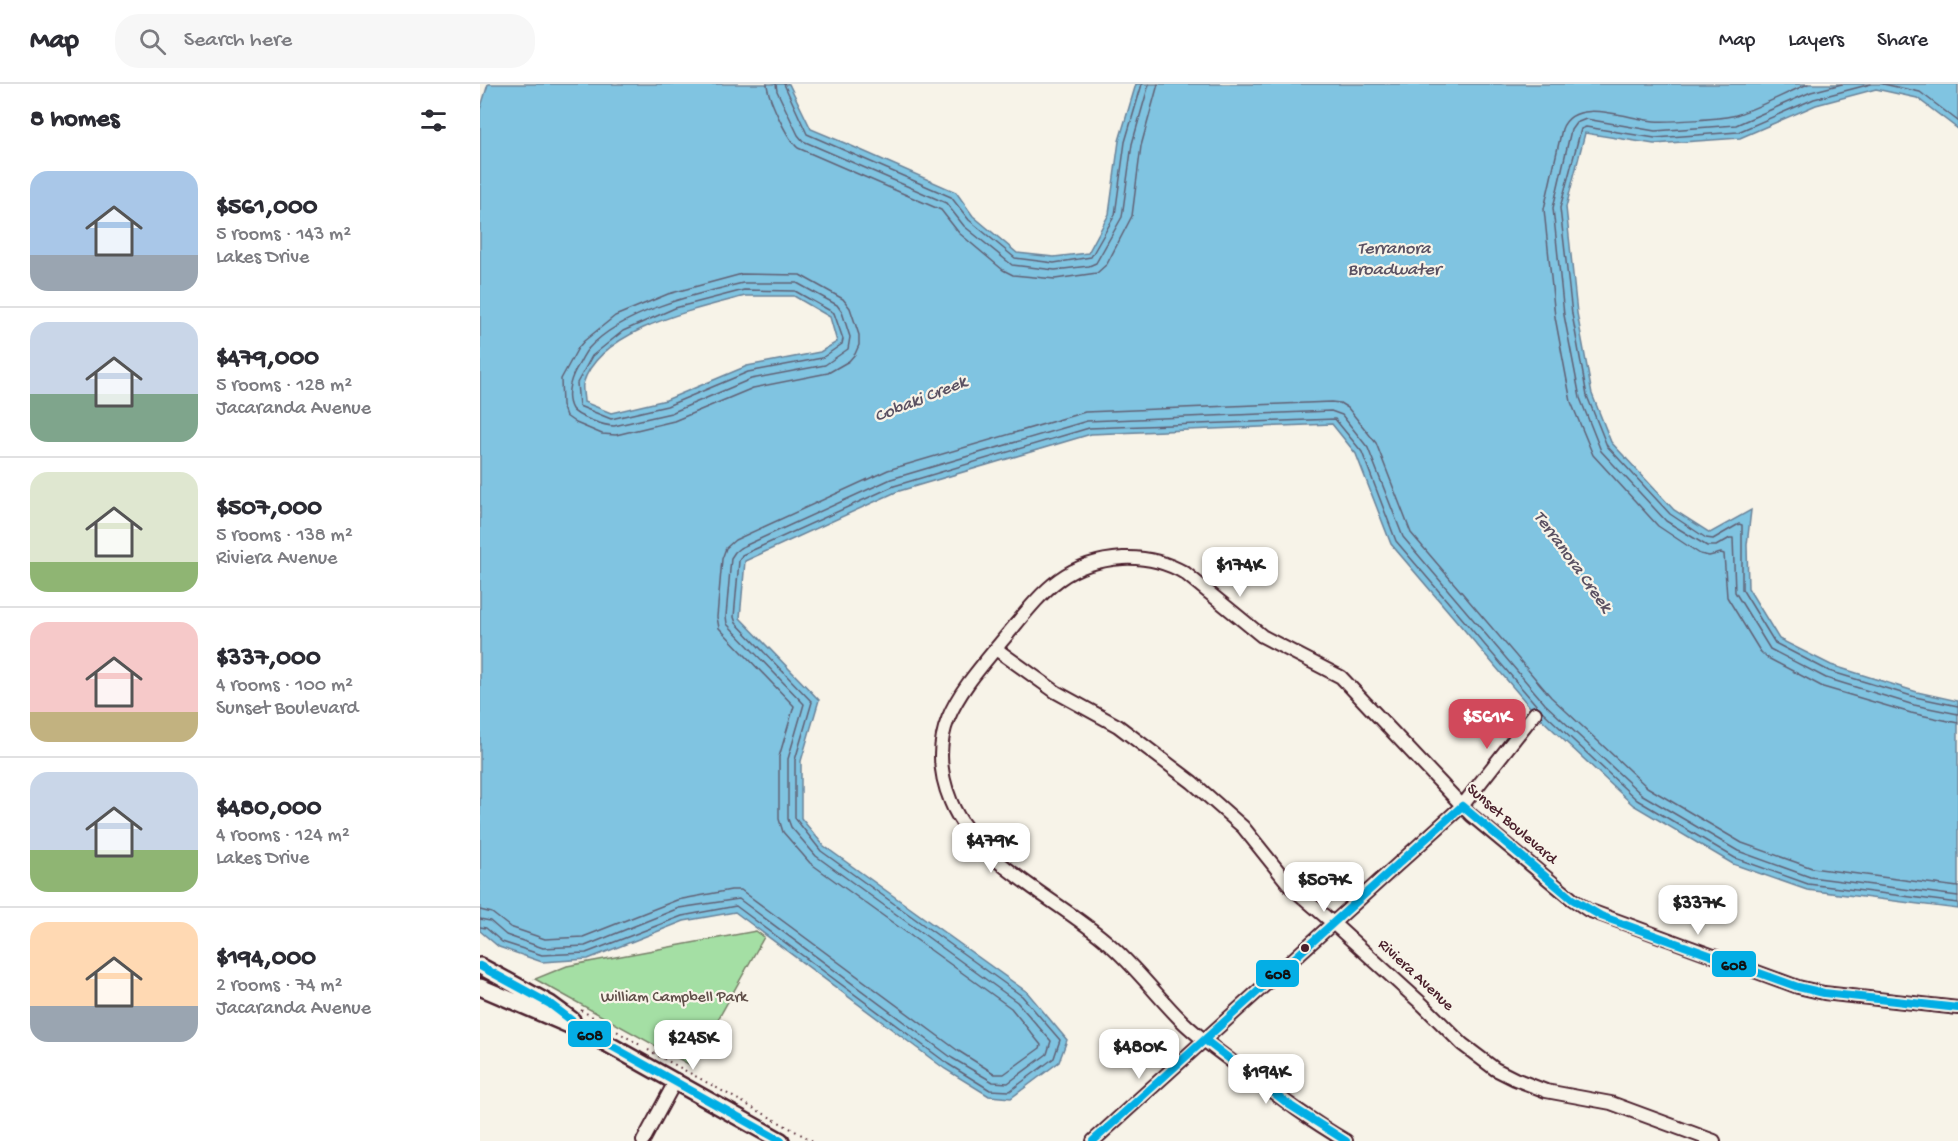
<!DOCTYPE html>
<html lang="en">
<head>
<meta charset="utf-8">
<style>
	body { margin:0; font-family:"Gochi Hand",sans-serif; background:#f7f7f7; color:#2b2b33; height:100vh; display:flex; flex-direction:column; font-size:22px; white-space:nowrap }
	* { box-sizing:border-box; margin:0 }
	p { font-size:20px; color:#7c7c81 }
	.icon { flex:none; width:33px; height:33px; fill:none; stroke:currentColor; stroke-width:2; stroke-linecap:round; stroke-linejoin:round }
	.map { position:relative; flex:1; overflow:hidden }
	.drawer { display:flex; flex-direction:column; background:#fff; width:480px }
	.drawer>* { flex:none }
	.price { position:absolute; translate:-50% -51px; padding:0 14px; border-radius:12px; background:#fff; color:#222; font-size:20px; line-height:39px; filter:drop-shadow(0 2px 3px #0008) }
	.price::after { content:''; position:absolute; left:50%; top:36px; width:18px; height:14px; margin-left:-9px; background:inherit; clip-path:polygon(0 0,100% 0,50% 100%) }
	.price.active { background:#d1495b; color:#fff }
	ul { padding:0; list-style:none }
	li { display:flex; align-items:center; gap:18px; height:150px; padding:0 30px }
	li+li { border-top:2px solid #e1e1e2 }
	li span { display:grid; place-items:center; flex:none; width:168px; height:120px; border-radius:18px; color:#555 }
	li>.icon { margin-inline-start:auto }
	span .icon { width:72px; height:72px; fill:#fffc; stroke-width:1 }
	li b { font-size:26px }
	h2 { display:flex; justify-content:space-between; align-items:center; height:72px; padding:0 30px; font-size:26px }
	header { display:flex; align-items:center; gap:36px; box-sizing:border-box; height:84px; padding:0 30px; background:#fff; border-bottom:2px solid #e1e1e2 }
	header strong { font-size:28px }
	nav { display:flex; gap:33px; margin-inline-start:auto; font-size:21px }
	.search { width:420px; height:54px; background:#f7f7f7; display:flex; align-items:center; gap:15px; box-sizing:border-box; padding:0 21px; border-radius:24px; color:#7c7c81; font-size:22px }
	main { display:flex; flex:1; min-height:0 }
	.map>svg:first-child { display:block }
</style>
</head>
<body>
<header>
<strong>Map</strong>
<div class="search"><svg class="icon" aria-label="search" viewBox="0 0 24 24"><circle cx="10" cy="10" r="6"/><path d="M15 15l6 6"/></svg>Search here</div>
<nav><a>Map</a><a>Layers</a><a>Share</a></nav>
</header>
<main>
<section class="drawer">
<h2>8 homes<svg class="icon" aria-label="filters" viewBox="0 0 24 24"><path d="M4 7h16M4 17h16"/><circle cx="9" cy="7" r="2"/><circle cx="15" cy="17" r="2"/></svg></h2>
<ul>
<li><span style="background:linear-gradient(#a9c7e8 70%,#9aa5b1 0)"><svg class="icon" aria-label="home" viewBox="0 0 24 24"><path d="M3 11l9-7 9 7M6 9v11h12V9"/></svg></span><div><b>$561,000</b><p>5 rooms · 143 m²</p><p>Lakes Drive</p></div></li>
<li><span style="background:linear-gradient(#c9d6e8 60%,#7fa58c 0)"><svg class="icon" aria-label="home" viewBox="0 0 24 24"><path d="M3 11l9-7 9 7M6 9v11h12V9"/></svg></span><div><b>$479,000</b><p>5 rooms · 128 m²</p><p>Jacaranda Avenue</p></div></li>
<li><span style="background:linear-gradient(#dfe7d0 75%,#8fb573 0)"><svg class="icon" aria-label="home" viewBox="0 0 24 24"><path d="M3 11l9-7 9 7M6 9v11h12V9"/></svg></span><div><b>$507,000</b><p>5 rooms · 138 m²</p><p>Riviera Avenue</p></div></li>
<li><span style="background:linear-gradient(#f6c9c9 75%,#c2b280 0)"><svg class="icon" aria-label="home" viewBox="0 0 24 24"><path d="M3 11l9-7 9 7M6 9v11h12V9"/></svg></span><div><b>$337,000</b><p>4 rooms · 100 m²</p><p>Sunset Boulevard</p></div></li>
<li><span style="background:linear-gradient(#c9d6e8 65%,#8fb573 0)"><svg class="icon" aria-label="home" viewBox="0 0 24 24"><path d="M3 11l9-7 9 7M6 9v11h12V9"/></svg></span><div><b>$480,000</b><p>4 rooms · 124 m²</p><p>Lakes Drive</p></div></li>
<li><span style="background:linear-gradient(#ffd9b3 70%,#9aa5b1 0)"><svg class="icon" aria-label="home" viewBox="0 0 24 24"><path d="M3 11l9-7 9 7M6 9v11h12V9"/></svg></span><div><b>$194,000</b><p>2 rooms · 74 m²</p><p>Jacaranda Avenue</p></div></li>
</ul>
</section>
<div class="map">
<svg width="1478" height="1057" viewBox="0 0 1478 1057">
	<rect width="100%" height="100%" fill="#f7f3e8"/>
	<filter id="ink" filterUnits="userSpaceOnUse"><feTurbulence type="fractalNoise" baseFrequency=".0167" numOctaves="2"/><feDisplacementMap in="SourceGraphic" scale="12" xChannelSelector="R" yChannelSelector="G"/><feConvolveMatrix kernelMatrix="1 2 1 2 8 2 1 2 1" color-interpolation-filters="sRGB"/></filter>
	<g filter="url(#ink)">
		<path fill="#a4dfa4" stroke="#777f68" stroke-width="1.5" d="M276,847l8,6 -72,129 -157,-87 32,-13z"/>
		<path fill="#80c4e1" stroke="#6a8298" stroke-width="1.5" fill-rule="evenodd" d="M8,0h301l22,45 36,15 109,48 17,24 44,37 37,4 34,-4 21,-39 10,-73 17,-57h822v45l-41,-31 -41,-9 -60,16 -76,33 -86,6 -69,-11 -19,74 11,106 15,81 19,48 63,68 36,23 41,-23 -4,35 1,43 31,51 52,26 86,27 41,9v208l-151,-19 -74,-26 -100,-59 -98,-92 -144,-169 -35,-90 -24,-30 -241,10 -195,58 -151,69 -5,57 79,82 -18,61v57l23,28 203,146 40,48 -8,22 -48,36 -22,-2 -44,-27 -210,-157 -51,9 -96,38 -46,3 -43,-15 -19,-16v-821zM265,212h49l36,21 7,25 -17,10 -73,14 -81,34 -55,13 -27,-11c0,-5 -2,-13 -1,-18 16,-55 114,-75 162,-88z"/>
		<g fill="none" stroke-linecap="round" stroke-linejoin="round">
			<path stroke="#606174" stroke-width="1.5" d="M287,0c1,14 20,55 31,64l143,62 18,23 44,37 10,5 42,4 42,-6 10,-9 25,-48 9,-70 17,-62
				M296,0l1,7 21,44 5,6 143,62 18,23 48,39 43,5 34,-4 7,-3 26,-46 10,-73 17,-60
				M304,0l23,50 144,63 18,23 46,38 39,5 37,-6 24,-42 10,-73 17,-58
				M1328,0c-24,10 -48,23 -72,31 -12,4 -69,7 -82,6 -26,-2 -80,-25 -92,8l-18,80 11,108 16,85 22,53 65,71 42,28 9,2 12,-3 3,1 3,43 33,54 6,6 57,30 88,26 47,10
				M1362,0l-31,8 -75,33 -81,6 -69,-12 -10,4 -5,7 -18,78 11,107 16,83 21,53 65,70 41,25h9l14,-8h3l2,54 35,57 56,29 88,27 44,9
				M1391,0l-57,15 -76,33 -83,6 -69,-11 -5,2 -21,79 12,106 15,82 20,50 63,68 36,24 7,1 26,-15 3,1v64l33,54 54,28 86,26 43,9
				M1403,0l37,8 38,29
				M262,190l58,1 43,24 7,9 9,27v10l-4,9 -6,7 -21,12 -75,15 -79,33 -58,14 -14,-1 -26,-11 -10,-7 -4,-11 -1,-26 17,-31 6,-7 31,-25 53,-22z
				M263,199h54l40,22 5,7 8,25 -2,12 -23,16 -74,14 -80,34 -57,13c-9,0 -37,-9 -42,-17 -7,-12 -2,-29 4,-40 4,-6 7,-14 12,-20 34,-38 107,-55 155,-66z
				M264,206l51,1 39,22 9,26 -1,5 -20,14 -74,14 -81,34 -56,13 -32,-13 -2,-23 15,-27 31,-25 52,-23z
				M1062,627l95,89 98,58 73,26 150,19
				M0,826l12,3 18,14 35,12 38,-2 94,-37 54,-10h10l216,160 38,24h9l36,-26 1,-3 -30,-37 -201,-145 -27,-31 -4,-13v-62l15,-51 -75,-78 -2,-11 5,-58 4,-11 9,-8 153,-70 197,-58 246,-10 9,1 8,5 28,35 35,90 140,164 96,90 95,56 70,25 146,19
				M0,835l10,2 16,14 37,13 42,-2 94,-38 60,-9 213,159 41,24 15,1 39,-29 4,-13 -34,-39 -201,-146 -25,-29 -3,-8v-60l16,-55 -77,-80 -1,-8 5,-58 4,-6 5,-4 151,-69 196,-58 244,-10 11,4 26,33 35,89 142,167 96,90 97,57 72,26 148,19
				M0,843l6,1 16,14 40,13 44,-2 96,-37 54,-10 212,158 42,26 20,1 44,-33 6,-18 -38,-44 -201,-145 -26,-33v-58l17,-58 -76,-79 -2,-6 5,-56 3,-6 152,-69 195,-58 246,-9 27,33 34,89 141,165"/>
			<defs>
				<path id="minor" d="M516,565l60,43 62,34 74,56 51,45 48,60 43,37 89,81 39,39 33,25 20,10 31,12 65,12 103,38
					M163,1057l33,-61
					M613,1057l369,-335 73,-93
					M866,1057c-38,-22 -72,-48 -107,-74 -19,-15 -40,-29 -58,-47 -25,-25 -46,-54 -73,-77 -47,-42 -133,-81 -157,-141 -29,-70 9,-110 51,-161 37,-44 58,-79 121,-83 22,-1 43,4 62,15l77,63 79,41 130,138 101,84 16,11 210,77 26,6 134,15"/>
				<path id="tertiary" d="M0,882l70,38 22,16
					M0,903l108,46 193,108"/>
			</defs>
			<use href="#minor" stroke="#4a1f2b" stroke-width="16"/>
			<use href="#tertiary" stroke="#4a1f2b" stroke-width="20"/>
			<path stroke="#4a1f2b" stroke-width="2" stroke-dasharray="1.5 4.5" stroke-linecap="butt" d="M101,926l59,35
				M168,966l165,91"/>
			<use href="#minor" stroke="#f7f3e8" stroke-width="12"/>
			<use href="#tertiary" stroke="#f7f3e8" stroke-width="15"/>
			<defs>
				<path id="bus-1" d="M982,722l110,93 29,17 197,71 26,6 134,15
					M0,882l70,38 38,29 193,108
					M725,956l86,66 55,35
					M613,1057l369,-335"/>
			</defs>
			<use href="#bus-1" stroke="#f7f3e8" stroke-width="12"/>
			<use href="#bus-1" stroke="#04aee5" stroke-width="8"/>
		</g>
	</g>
	<circle fill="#4a1f2b" stroke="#f7f3e8" stroke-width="2" cx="825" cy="864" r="5"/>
	<g text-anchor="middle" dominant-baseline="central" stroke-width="4.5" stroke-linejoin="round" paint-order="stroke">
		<g font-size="16" fill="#4a1f2b" stroke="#f7f3e8">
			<text transform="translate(1031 741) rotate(41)">Sunset Boulevard</text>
			<text transform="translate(935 892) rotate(43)">Riviera Avenue</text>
		</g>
		<g font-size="16" fill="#604f49" stroke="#f7f3e8">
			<text x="194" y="914">William Campbell Park</text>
		</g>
		<g font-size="18" font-style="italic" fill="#5a5162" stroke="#f7f3e8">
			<text x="914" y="165">Terranora<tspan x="914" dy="21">Broadwater</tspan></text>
			<text transform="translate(441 316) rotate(-22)">Cobaki Creek</text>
			<text transform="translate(1092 478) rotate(54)">Terranora Creek</text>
		</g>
	</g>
	<g stroke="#f7f3e8" stroke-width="2">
		<rect x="1231" y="866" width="46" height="28" rx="6" fill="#04aee5"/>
		<rect x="775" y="875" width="45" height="29" rx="6" fill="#04aee5"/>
		<rect x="87" y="936" width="45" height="28" rx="6" fill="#04aee5"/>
	</g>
	<g font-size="16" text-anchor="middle" font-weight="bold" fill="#111">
		<text x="1254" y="886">608</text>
		<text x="798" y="895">608</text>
		<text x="110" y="956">608</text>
	</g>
</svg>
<b class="price" style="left:760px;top:514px">$174K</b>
<b class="price active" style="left:1007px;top:666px">$561K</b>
<b class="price" style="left:511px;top:790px">$479K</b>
<b class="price" style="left:844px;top:829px">$507K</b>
<b class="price" style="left:1218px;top:852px">$337K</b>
<b class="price" style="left:213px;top:987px">$245K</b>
<b class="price" style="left:659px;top:996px">$480K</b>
<b class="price" style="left:786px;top:1021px">$194K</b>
</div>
</main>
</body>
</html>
